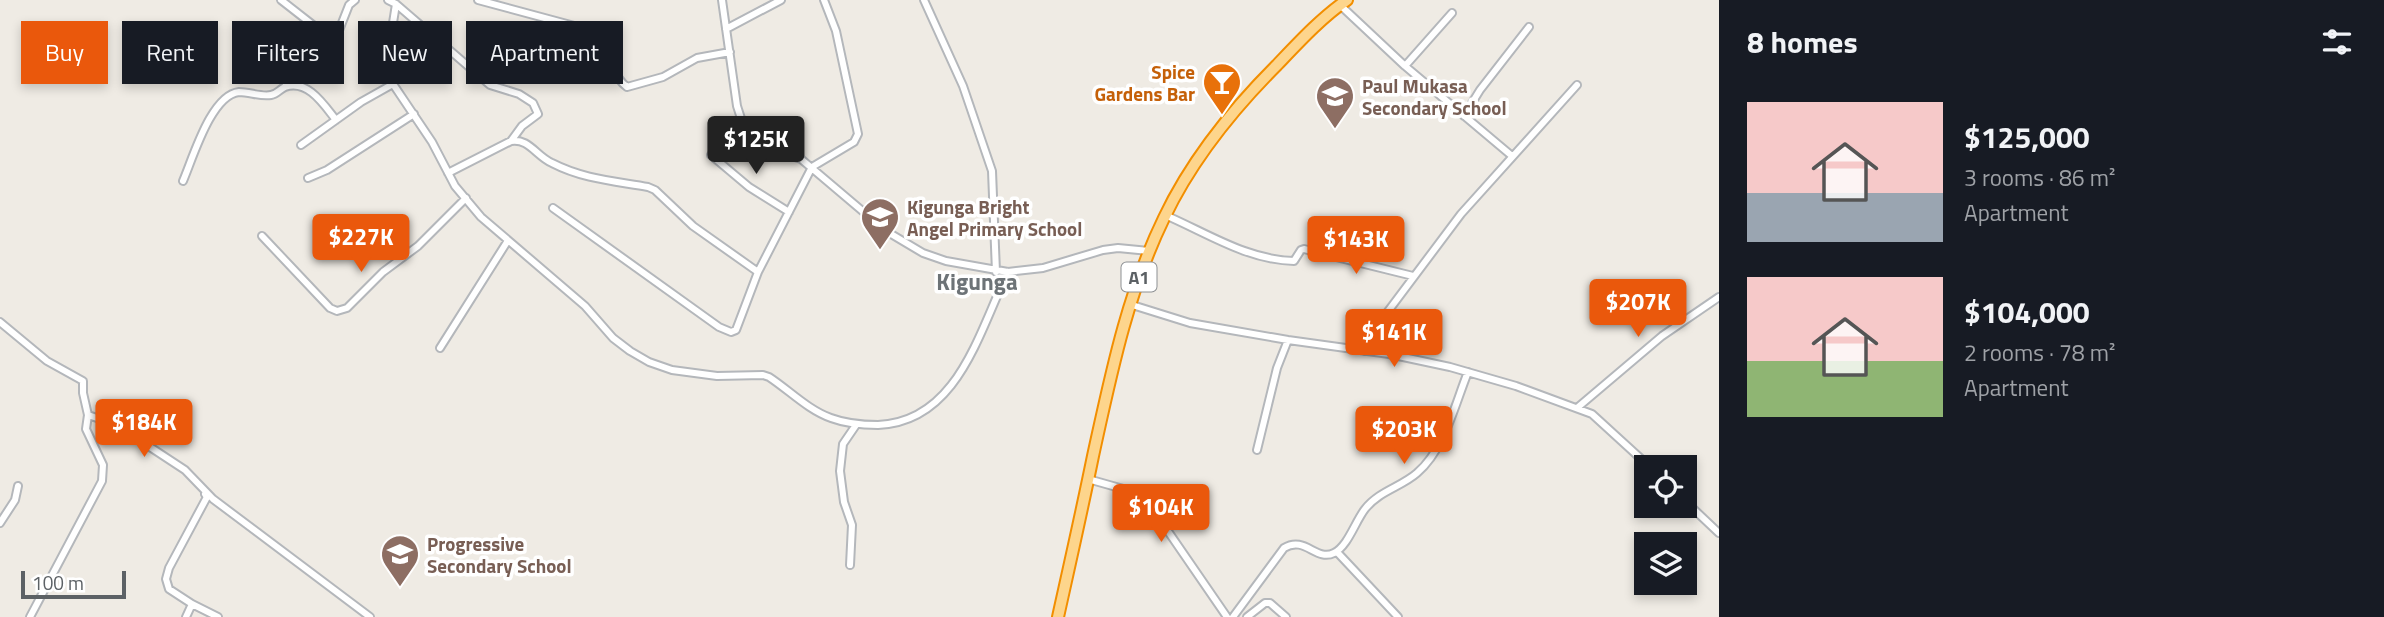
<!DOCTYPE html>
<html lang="en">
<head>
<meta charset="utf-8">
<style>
	body { margin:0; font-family:"Titillium Web",sans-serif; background:#242831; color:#f1f3f6; height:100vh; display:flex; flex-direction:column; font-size:26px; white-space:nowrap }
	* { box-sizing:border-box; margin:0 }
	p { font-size:23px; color:#9ea1a6 }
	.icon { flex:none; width:38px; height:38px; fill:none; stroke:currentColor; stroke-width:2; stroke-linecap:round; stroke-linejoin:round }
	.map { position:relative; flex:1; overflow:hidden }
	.panel { display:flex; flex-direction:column; background:#171b24; width:665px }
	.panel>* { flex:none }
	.banner { position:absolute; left:21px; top:21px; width:665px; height:63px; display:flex; gap:14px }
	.tools { position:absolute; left:1634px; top:455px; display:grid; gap:14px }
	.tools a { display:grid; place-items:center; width:63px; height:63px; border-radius:0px; background:#171b24; box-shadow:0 4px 10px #0003; font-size:35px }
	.scale { position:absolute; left:21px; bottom:18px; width:105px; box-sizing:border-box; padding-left:7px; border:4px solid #5c6165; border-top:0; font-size:19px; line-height:24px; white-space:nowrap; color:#5c6165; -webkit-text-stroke:5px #fff; paint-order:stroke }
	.price { position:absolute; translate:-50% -60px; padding:0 16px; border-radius:7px; background:#ea580c; color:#fff; font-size:23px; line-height:46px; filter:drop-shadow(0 2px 4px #0008) }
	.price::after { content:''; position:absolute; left:50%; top:42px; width:21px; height:16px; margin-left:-10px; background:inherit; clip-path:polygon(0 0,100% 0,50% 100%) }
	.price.current { background:#222; color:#fff }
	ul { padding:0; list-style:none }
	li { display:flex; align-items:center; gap:21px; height:175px; padding:0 28px }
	li span { display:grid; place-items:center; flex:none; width:196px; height:140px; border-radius:0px; color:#555 }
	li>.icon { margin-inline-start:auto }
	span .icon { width:84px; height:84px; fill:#fffc; stroke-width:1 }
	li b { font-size:30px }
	h2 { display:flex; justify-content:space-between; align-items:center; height:84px; padding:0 28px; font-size:30px }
	.tag { padding:0 24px; border-radius:0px; background:#171b24; box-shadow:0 4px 10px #0003; font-size:24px; line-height:63px }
	.tag.current { background:#ea580c; color:#fff }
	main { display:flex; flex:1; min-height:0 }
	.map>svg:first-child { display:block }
</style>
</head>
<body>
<main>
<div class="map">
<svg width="1719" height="617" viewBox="0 0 1719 617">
	<rect width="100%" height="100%" fill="#efebe4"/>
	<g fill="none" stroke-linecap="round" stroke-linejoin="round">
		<defs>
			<path id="street" d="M281,0l32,25c0,23 -31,44 -27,61
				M388,0l8,4 94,81 29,9 14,9 5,11 -16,12 -11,15
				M478,0l126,34 8,8c1,18 0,34 15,45l36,-10 34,-19 33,-6
				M722,0l15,106 10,31 12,8 42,14 85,72 37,22 23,8 62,11 35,-4 60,-18 15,-2 31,3
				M924,0l39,86 29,85 4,101
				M1340,5l65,61 107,90
				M726,29l55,-29
				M336,38l13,-33 6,-5
				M1405,66l47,-53
				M393,84l39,58 23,44 26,31 104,89 28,32 17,13 19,11 23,8 45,6 46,-1 6,2c20,13 39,33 62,41 16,6 30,7 47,7 80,-3 101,-94 130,-153
				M1464,116l16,-26 49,-63
				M301,145l60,-43 32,-18 -1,-55 4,-25
				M711,155l38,32 40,25
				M448,173l63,-32c18,-3 25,15 41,22 31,16 62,18 96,24l7,3 38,36 65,46
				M308,178l19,-8 87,-56
				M183,181c10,-23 28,-86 56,-89 11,0 22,5 32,3 6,-1 9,-6 14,-8 23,-8 39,18 51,33
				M553,208l166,119 12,5 5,-2 22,-58 54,-105 42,-25 4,-8 -22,-103 -12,-31
				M1165,215c42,18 82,45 129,46l7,-11 3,-1 109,27
				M262,236l68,72 7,3 10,-3 36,-36 35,-26 48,-48
				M1129,304l61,19 98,17 101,14 61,13 66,19 76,28 58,53
				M0,322l47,39 36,20v12l5,22 -2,14 17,36 -1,16 -72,136
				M440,348l67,-106
				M1364,351l7,-17 90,-120 116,-129
				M1577,408l85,-72 57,-39
				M88,415l27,9 70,46 28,29 157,118
				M1257,450l20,-82 11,-28
				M1088,479l46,13 18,16 75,109
				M205,494l2,3 -38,71 -3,11 3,10 23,15 26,13
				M1685,501l34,32
				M0,523l15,-23 3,-14
				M1337,552l61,65
				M850,565l2,-40 -8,-23 -4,-31 3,-27 13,-19
				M186,617l6,-13
				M1233,617l51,-69c21,-13 32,14 50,5 14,-7 21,-31 31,-44 14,-18 36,-22 52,-36 28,-24 38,-69 51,-101
				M1247,617l18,-14h5l16,14"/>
			<path id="highway" d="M1058,617c12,-54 24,-107 35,-161 18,-82 34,-162 71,-238 27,-57 69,-109 113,-153 22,-23 44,-47 70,-65"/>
		</defs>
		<use href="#street" stroke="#b4b7bb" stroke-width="10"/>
		<use href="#highway" stroke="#f28e00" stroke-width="14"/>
		<use href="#street" stroke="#fff" stroke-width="6"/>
		<use href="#highway" stroke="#fdd58c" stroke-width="10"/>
	</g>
	<defs>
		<symbol id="bar-pin" viewBox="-11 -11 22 30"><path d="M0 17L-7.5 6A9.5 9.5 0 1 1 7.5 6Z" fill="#e8710a" stroke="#fff"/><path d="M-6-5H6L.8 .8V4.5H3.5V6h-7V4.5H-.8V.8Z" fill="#fff"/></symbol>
		<symbol id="school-pin" viewBox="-11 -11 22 30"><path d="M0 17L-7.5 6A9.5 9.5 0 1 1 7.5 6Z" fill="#8d6e63" stroke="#fff"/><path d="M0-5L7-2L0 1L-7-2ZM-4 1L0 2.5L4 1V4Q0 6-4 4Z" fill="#fff"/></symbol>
	</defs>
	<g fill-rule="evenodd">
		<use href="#bar-pin" x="1200" y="60" width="44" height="60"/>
		<use href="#school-pin" x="1313" y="74" width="44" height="60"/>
		<use href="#school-pin" x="858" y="195" width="44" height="60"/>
		<use href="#school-pin" x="378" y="532" width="44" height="60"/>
	</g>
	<g text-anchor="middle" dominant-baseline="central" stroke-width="7" stroke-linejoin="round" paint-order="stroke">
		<rect fill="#fff" stroke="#8d9093" stroke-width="2" x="1121.5" y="262.5" width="35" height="29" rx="5"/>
		<g font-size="18" font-weight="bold" fill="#5c6165">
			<text x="1139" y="277">A1</text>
		</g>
		<g font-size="19" font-weight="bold" fill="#c56008" stroke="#fff" text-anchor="end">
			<text x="1195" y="71">Spice<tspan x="1195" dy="22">Gardens Bar</tspan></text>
		</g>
		<g font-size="19" font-weight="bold" fill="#785e54" stroke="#fff" text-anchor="start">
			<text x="1362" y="85">Paul Mukasa<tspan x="1362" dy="22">Secondary School</tspan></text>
			<text x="907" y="206">Kigunga Bright<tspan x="907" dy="22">Angel Primary School</tspan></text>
			<text x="427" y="543">Progressive<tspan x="427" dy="22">Secondary School</tspan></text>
		</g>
		<g font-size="23" font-weight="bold" fill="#6d7377" stroke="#fff">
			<text x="977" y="281">Kigunga</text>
		</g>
	</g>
</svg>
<div class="tools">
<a><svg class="icon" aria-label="locate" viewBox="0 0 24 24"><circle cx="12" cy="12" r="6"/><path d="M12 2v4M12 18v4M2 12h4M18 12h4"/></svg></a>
<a><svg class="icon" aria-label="layers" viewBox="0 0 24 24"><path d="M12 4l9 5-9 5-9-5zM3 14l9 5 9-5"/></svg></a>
</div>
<div class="scale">100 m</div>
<b class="price current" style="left:756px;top:176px">$125K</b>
<b class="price" style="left:361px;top:274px">$227K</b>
<b class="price" style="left:1356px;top:276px">$143K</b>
<b class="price" style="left:1638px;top:339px">$207K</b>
<b class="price" style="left:1394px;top:369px">$141K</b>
<b class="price" style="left:144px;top:459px">$184K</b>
<b class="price" style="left:1404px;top:466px">$203K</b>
<b class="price" style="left:1161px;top:544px">$104K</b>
<div class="banner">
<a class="tag current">Buy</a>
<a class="tag">Rent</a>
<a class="tag">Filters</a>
<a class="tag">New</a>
<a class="tag">Apartment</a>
</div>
</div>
<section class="panel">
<h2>8 homes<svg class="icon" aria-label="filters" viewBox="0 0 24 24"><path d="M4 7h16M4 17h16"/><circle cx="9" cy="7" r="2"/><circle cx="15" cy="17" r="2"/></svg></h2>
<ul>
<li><span style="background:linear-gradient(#f6c9c9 65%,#9aa5b1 0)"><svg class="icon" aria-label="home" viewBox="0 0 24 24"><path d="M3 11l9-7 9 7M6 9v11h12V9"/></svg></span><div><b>$125,000</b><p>3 rooms · 86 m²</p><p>Apartment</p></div></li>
<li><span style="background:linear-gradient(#f6c9c9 60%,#8fb573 0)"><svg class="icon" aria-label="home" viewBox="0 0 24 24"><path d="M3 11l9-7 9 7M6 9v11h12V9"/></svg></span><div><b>$104,000</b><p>2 rooms · 78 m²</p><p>Apartment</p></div></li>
</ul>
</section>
</main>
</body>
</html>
